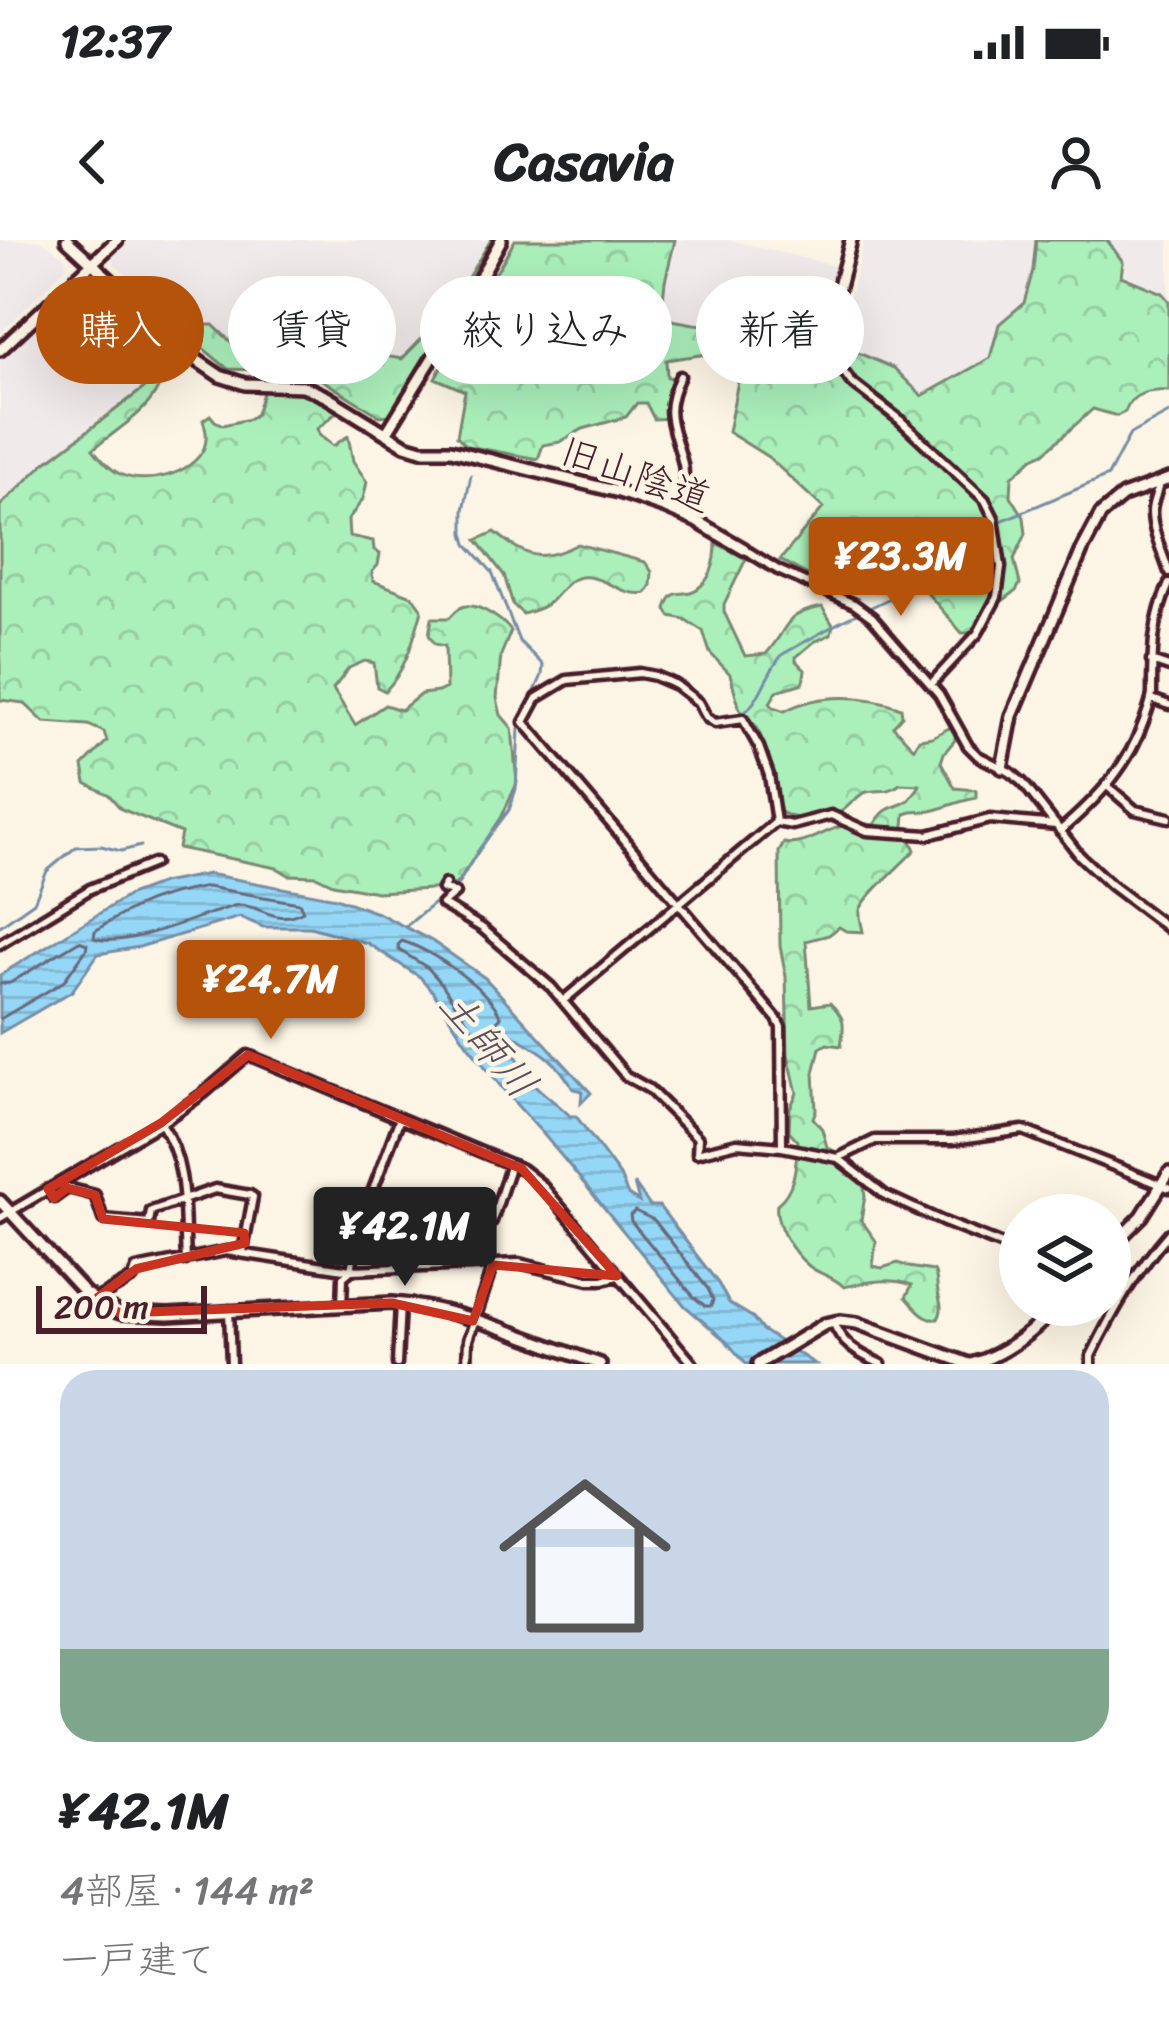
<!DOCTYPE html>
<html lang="ja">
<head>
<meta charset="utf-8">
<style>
	body { margin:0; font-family:Sriracha,"Klee One",sans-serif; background:#f6f6f6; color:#202124; height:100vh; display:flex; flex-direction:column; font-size:45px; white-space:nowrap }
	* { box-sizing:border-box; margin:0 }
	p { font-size:39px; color:#757577 }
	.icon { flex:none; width:66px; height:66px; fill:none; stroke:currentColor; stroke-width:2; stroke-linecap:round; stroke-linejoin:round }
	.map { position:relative; height:1124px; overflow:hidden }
	.details { display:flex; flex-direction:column; background:#fff; flex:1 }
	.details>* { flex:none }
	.top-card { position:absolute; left:36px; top:36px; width:1098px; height:108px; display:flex; gap:24px }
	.fabs { position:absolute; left:999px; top:954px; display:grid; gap:24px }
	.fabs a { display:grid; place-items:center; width:132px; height:132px; border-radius:50%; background:#fff; box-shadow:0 12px 48px #0002; font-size:60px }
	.scale { position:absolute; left:36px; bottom:30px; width:171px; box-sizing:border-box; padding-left:12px; border:6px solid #4a1f2b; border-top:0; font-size:33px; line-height:42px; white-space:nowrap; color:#4a1f2b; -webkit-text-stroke:9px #fcf5e5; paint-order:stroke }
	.price { position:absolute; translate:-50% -102px; padding:0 27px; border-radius:12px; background:#b45309; color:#fff; font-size:39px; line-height:78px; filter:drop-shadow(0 3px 6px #0008) }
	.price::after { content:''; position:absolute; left:50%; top:72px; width:36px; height:27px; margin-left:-18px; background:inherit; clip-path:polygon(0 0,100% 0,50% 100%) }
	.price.selected { background:#222; color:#fff }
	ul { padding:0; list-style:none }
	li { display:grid; align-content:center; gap:24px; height:636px; padding:0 60px }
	li span { display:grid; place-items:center; height:372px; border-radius:36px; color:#555 }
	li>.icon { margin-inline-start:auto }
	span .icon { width:216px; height:216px; fill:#fffc; stroke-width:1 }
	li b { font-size:51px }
	.tag { padding:0 42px; border-radius:54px; background:#fff; box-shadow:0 12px 48px #0002; font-size:42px; line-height:108px }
	.tag.selected { background:#b45309; color:#fff }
	.status { display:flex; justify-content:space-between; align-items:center; height:84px; padding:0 60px; background:#fff; direction:ltr }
	.status svg { height:33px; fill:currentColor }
	header { display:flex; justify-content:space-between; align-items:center; height:156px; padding:0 60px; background:#fff; font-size:54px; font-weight:700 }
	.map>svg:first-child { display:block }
</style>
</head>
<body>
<div class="status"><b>12:37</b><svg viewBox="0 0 49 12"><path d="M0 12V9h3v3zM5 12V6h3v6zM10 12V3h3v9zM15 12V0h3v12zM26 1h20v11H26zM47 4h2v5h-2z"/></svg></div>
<header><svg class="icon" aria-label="back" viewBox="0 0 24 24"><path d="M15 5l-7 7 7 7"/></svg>Casavia<svg class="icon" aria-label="person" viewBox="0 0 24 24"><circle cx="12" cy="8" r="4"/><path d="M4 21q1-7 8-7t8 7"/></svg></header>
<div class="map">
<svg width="1169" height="1124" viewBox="0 0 1169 1124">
	<defs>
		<pattern id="forest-crowns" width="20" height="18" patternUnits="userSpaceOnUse" patternTransform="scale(3)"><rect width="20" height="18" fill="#abf0bb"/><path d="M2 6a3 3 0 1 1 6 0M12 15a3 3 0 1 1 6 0" fill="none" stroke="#95cda1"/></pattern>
		<pattern id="water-rules" width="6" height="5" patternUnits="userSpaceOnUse" patternTransform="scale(3)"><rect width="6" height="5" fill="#95d7f6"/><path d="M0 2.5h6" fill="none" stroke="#82b8d3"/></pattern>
	</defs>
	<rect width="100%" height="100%" fill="#fcf5e5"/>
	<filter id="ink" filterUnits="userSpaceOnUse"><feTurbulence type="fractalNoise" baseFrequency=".00833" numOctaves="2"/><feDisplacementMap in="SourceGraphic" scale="24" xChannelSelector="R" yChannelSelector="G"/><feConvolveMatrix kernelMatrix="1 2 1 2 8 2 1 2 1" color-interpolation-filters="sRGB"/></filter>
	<g filter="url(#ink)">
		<path fill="#f1eaeb" d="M0,0h41l24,17 1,10 -66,67z
			M130,0h361l-47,76 -42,43 -60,-10 -50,-13 -48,18 -45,-41 -26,-10 -14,-2 -45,-37 -1,-7z
			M675,0h55l109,27 -18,70 -127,-13 -34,-6 5,-37z
			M864,0h172l-3,30 -9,34 -25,20 -9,34 -68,38 -28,-28 -55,-26z
			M1107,0h62v61l-7,-8 -41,-17 2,-14z
			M82,37h14l69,64 -11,15 3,23 -113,85 -44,42v-146z"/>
		<path fill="url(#forest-crowns)" stroke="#7a8873" stroke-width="3" d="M491,0h6l-105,175 -12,1 -71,-44 -81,-3 -46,-38 1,-6h30l31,29 48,-19 50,14 60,10 42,-43z
			M515,0h160l-10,41 -4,37 33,6 127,13 73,31 28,28 68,-38 9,-34 25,-21 9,-33 3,-30h71l16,22 -2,14 41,17 7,8v90c-18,-1 -38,1 -44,21l-8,4 -24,-7 -49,44 -11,5 -21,19 -1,19 13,21 2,17 -12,25 6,25 -4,7 -15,11 -23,27 -8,4h-8l-40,-46 -44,4 -44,-2 -54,-29 43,-52 -55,-51 -40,-25 11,-56 12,-17 -3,-11 -82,12 1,17 8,1 6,6 -6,16 -2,18 -19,1 -8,-16h-9l-11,14 -43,12 -23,13 -17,3 -5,14 -71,-13 -10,-10 8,-45 -30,-13z
			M165,101l6,3c-10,62 -31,68 -78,105 7,9 16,20 27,25 25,12 72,1 84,-26 4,-10 2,-18 -1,-28l7,-5 5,6 8,4 26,-6 7,-5 8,-24c36,-1 44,0 73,22l-20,17 3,7 13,10 15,-10 5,25 14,21 -4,17 -15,21 1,16 24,5 1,9 6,4 -2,11 -6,7 1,9 39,15 10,14c-8,27 -16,61 -37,81l-8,-4 -3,-24 -9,-2 -16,7 -16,21 22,36 30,-20 16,5 20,-16 17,-2 8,-4 -1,-42 -10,-2 -6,-9 3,-17h17c5,-5 10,-12 17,-12 14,-2 38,15 45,25l-10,24 -4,43 4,17 11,13 5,55 -16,35 -44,65 -8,5 -72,4 -44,-8 -17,-8 -27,-1 -12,-7 -99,-20 3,-15 -60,-24 -12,-14 -23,-12 -3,-17 24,-25 -3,-9 -16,-7 -44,-3 -20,-19 -24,-3v-194l44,-42 112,-85 -2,-23z
			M495,292c32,26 46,31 83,12l67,18 7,10 -1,13 -5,8c-22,4 -37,-13 -57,-16 -20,-3 -27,14 -39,25 -8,7 -18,9 -27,12l-10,-9 -9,-30 -27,-35z
			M716,303l30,16 -22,45v8l21,44 21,-2c25,-28 15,-39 56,-47l11,18 -2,9 -17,8 -18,15v4l9,9 -2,13 -26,8 -7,12 3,4 12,4c33,-18 82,-17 116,-3l1,8 -9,10 21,22 5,-9 13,-2 19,-10 4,1v12l-11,13 -3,9 14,26 21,2v8c-16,3 -27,8 -41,12 -12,4 -17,-1 -30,4l-1,12 11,24c-11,12 -55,50 -55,61 -1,7 2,14 3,21l-17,-1 -7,-4 -10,8 -23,6 5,65 19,-3c17,17 14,21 11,43l-14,-2 -7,4 -6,25 2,37 -3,8 9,11 5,18 18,11 2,16 16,5 2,17 -4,24 15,21 -3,25 9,2 16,-5 11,4 25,4c4,8 2,13 4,21 2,12 6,15 0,27 -14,1 -23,-12 -32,-22l6,-12c-24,-8 -44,-3 -68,2 -10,-11 -24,-12 -35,-21 -17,-14 -35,-42 -32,-62 19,-14 19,-42 21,-63l-9,-10 1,-23 7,-15 -9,-39 -2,-77 -6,-31 -1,-94 5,-9c27,6 50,-27 90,-18 14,-23 19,-14 35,-25 1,-1 11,-14 11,-15l-20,-1c-13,11 -22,4 -36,9 -7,3 -15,13 -22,18 -18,9 -48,12 -64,-1v-18l-9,-36 -12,-29 -17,-17 -10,-36 -20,-21 -7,-22 -19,-12 -14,-3 -4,-7c7,-25 16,-10 31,-20 16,-11 19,-30 19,-46z"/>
		<path fill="url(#water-rules)" stroke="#778da5" stroke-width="3" d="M208,634l128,24 44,16 52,27 53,37 106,115 -10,10 1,-12 -9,-2c-19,-35 -38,-40 -70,-60 2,12 6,17 13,27 6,9 9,18 16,26 12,14 26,21 38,34h6l44,60 8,19 11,7 -5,-19 16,23h9l59,77 11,20 23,14 10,13 53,34h-69l-20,-23 -41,-35 -140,-170 -38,-42 -40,-50 -34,-52 -13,-15 -53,-34 -57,-16h-47l-23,-10 -101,30 -41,7 -26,37 -72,42v-58l129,-80 33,-12z"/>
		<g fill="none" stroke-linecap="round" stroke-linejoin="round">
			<path stroke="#68697c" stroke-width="3" d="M207,647l92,16 4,8c-27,15 -41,-5 -63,-6 -8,0 -19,6 -28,8 -29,9 -91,35 -118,25l1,-7c41,-27 64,-36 112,-44z
				M402,701c29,9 87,48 99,76l-9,9 -4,16 -8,-1 -38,-57 -14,-16 -29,-18 -1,-5z
				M0,744l10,-1 69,-42 8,3 -1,6 -23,32 -63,37
				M635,971l19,9 54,69 5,11 -2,6h-6l-11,-9 -63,-76 -1,-6z"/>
			<path stroke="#778da5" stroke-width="3" d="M655,433c14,5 29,11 40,21 10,8 12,18 22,26
				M533,455c32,-24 68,-23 107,-25
				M738,477c23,-13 27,-44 45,-63l59,-33 86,-41 61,-54 119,-50 22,-42 39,-21
				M0,686l34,-24 13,-31 29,-24 25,-1 20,5 20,-5
				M405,687l54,-44 18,-31 32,-42 7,-21 3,-61 23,-53 1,-10 -24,-24 -27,-69 -25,-28 -3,-11v-23l7,-35"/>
			<defs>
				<path id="street" d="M827,92l1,13 7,15 16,22 49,38 85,80 9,18 7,49 -4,30 -19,36 -47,51
					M680,136c-19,39 -6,50 3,88 3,15 -1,35 -1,51
					M1159,242c-1,11 -7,19 -7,30 0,20 11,41 17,60
					M744,309l34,21 76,34 18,13 67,77 29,52 10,10 32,16 13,11 57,73 31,29 58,44
					M1151,421l18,6
					M1152,459l17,6
					M1106,545l29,25 34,8
					M776,582l-7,-47 -10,-28 -16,-28 -28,4 -8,-5 -9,-16 -22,-17 -21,-9 -15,-3 -73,7 -30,18 -13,24 253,297 4,8 1,120
					M1060,591c37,-32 68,-64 84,-110 3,-9 7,-18 8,-27 0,-39 0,-73 17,-110
					M445,644l-3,5 13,4 -13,11 40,24 69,59 75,89 23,13 49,49 -1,15 40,-10 45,4 56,11 47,37 59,27 76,30
					M0,704l90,-55 64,-26
					M564,760l212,-178 16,3 39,-10 36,16 61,4 62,-16 66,6
					M161,883c28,43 22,88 25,137
					M838,918l37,-18h78l70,-10 146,58
					M48,949l6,9 14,-10 27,7 8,24 46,4 2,-12 64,-22 35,6 3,2 -10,54
					M0,978l161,-95 43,-30 44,-38 274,114 19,15 152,180
					M459,1026l17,-27 16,-18 19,-57
					M94,1060l39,-22 3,-9 90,-18 125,19 168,-7 70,17h14l14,-4
					M342,1066l1,-29 8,-7 8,-43 41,-109
					M229,1070l2,54
					M833,1081c8,24 26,33 48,43
					M397,1124l3,-60
					M467,1124l1,-24 25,-75
					M1091,1124v-8c22,-45 45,-85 78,-123"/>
				<path id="secondary" d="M67,0l131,121 22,15 25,8 58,2 24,11 78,48 17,5h29l168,42 47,16 30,13 48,28
					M827,92l24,-92
					M0,110l117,-110
					M387,192l78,-127 36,-65
					M1002,528l10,-52 71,-168 18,-34 22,-18 46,-17
					M0,961l85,92 20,14 15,6 48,2 224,-12c72,5 141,39 208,61
					M1110,1008l32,-32 27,-43
					M758,1124l67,-40 15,-3 17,2 112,41
					M971,1124c32,-8 66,-36 89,-59"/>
			</defs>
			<use href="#street" stroke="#4a1f2b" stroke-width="15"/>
			<use href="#secondary" stroke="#4a1f2b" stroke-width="18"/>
			<use href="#street" stroke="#fcf5e5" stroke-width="6"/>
			<use href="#secondary" stroke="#fcf5e5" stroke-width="9"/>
		</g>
	</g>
	<path fill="none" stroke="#c8321e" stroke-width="9" stroke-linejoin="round" d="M248,815l274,114 95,107 -124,-11 -20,56 -81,-18 -272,10 -26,-13 42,-31 109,-26 -1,-10 -141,-14 -8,-24 -28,-7 -13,10 -6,-9 113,-66z"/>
	<g text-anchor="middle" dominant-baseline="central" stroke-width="9" stroke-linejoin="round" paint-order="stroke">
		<g font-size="39" fill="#4a1f2b" stroke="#fcf5e5">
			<text transform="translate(636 234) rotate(19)">旧山陰道</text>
		</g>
		<g font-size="42" font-style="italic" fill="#5d4d5e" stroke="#fcf5e5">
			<text transform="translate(488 804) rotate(50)">土師川</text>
		</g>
	</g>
</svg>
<div class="fabs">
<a><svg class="icon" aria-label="layers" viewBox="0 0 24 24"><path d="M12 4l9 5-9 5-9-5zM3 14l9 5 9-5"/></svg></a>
</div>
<div class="scale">200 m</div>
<b class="price" style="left:901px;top:379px">¥23.3M</b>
<b class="price" style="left:271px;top:802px">¥24.7M</b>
<b class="price selected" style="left:405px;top:1049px">¥42.1M</b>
<div class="top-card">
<a class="tag selected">購入</a>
<a class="tag">賃貸</a>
<a class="tag">絞り込み</a>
<a class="tag">新着</a>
</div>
</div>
<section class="details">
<ul>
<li><span style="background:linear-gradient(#c9d6e8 75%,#7fa58c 0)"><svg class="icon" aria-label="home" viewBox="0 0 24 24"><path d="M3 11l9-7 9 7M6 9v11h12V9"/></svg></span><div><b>¥42.1M</b><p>4部屋 · 144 m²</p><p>一戸建て</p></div></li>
</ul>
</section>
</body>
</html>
